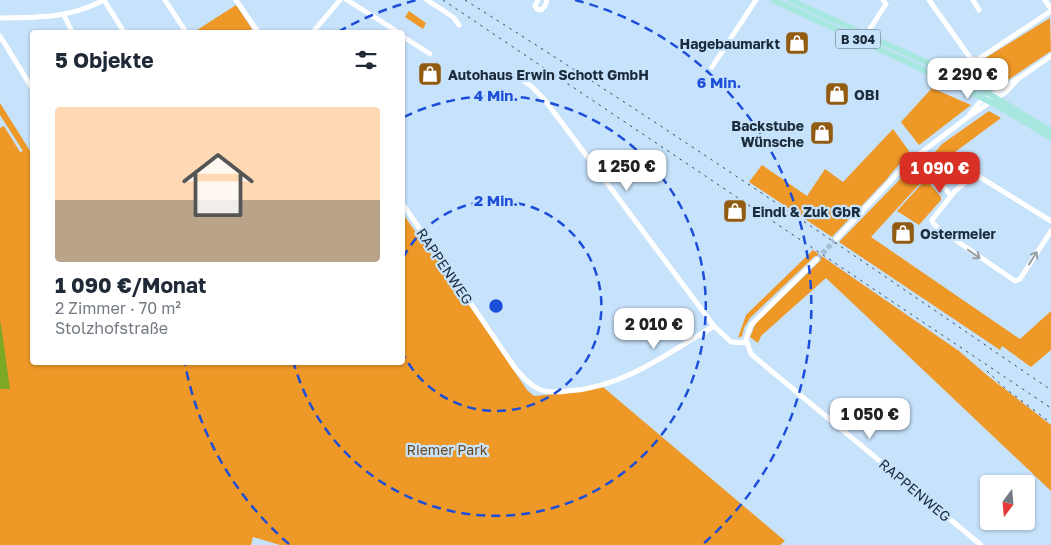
<!DOCTYPE html>
<html lang="de">
<head>
<meta charset="utf-8">
<style>
	body { margin:0; font-family:"Golos Text",sans-serif; background:#f2f2f3; color:#1f2937; height:100vh; display:flex; flex-direction:column; font-size:19px; white-space:nowrap }
	* { box-sizing:border-box; margin:0 }
	p { font-size:16px; color:#747a83 }
	.icon { flex:none; width:28px; height:28px; fill:none; stroke:currentColor; stroke-width:2; stroke-linecap:round; stroke-linejoin:round }
	.map { position:relative; flex:1; overflow:hidden }
	.panel { position:absolute; left:30px; top:30px; width:375px; height:335px; display:flex; flex-direction:column; background:#fff; border-radius:5px; box-shadow:0 1px 4px #0004 }
	.panel>* { flex:none }
	.needle { width:32px; rotate:196deg }
	.controls { position:absolute; left:980px; top:475px; display:grid; gap:10px }
	.controls a { display:grid; place-items:center; width:55px; height:55px; border-radius:5px; background:#fff; box-shadow:0 1px 4px #0004; font-size:25px }
	.price { position:absolute; translate:-50% -42px; padding:0 11px; border-radius:10px; background:#fff; color:#222; font-size:16px; line-height:32px; filter:drop-shadow(0 1px 2px #0008) }
	.price::after { content:''; position:absolute; left:50%; top:30px; width:15px; height:11px; margin-left:-8px; background:inherit; clip-path:polygon(0 0,100% 0,50% 100%) }
	.price.active { background:#d93025; color:#fff }
	ul { padding:0; list-style:none }
	li { display:grid; align-content:center; gap:10px; height:265px; padding:0 25px }
	li+li { border-top:1px solid #e0e1e3 }
	li span { display:grid; place-items:center; height:155px; border-radius:5px; color:#555 }
	li>.icon { margin-inline-start:auto }
	span .icon { width:90px; height:90px; fill:#fffc; stroke-width:1 }
	li b { font-size:21px }
	h2 { display:flex; justify-content:space-between; align-items:center; height:60px; padding:0 25px; font-size:21px }
	.map>svg:first-child { display:block }
</style>
</head>
<body>
<div class="map">
<svg width="1051" height="545" viewBox="0 0 1051 545">
	<rect width="100%" height="100%" fill="#c7e2fb"/>
	<path fill="#ee9827" d="M236,5l16,24 -6,3h-52z
		M409,11l17,12 -3,6 -18,-12z
		M1050,18l1,33 -52,35c-14,-2 -17,-9 -25,-21z
		M966,59l12,17 -1,1 -21,-11z
		M932,88l39,17 -52,40 -18,-23z
		M0,103l32,51v208h370l1,-148 27,39 11,10 86,127 7,6 45,-4 24,-5 182,154 -5,4h-500l-27,-8 -2,8h-251v-417l4,-2 16,26 3,-1 -23,-36z
		M989,111l12,7 -65,48 -6,-8 12,-14z
		M893,129l16,22c-5,10 -15,18 -22,28l-55,58 -83,-55 13,-17 45,31 18,-27 18,13z
		M912,167h5l8,11 -54,59 149,102 31,-28v39l-20,17 -29,-21 -2,4 -161,-108z
		M926,179l15,18v3l-22,25 -22,-14z
		M813,250l146,101 29,25 63,49v66l-225,-213 -65,58 -3,7 -8,-6 6,-14 65,-63 -6,-4 -65,62 -6,10 -2,8 -4,2 8,-23z"/>
	<path fill="#7ca826" d="M0,321l1,4 9,64h-10z"/>
	<g fill="none" stroke-linecap="round" stroke-linejoin="round">
		<path stroke="#a5bed5" stroke-width="5" stroke-dasharray="5 2.5" stroke-linecap="butt" d="M817,259l19,-20"/>
		<path stroke="#fff" stroke-width="5" d="M165,0l21,32
			M236,0l22,32
			M347,0l51,32
			M427,0l26,17 6,8
			M538,0l-3,6 2,3 4,1 4,-4 2,-6
			M929,0l42,59 6,1 74,-49
			M973,0l6,10
			M1045,0l6,9
			M64,15l8,17
			M0,18c40,-1 67,1 104,-18l20,32
			M313,32l27,-32
			M866,35l18,-28 2,-3 -3,-4
			M0,36l32,52
			M402,36l28,18
			M712,67l44,-67
			M521,79l10,7 13,13 170,227 17,16 16,1
			M970,114l9,-11 38,-24
			M918,155l33,41
			M402,203l113,165c7,8 15,18 26,22 8,3 18,2 27,1 55,-3 100,-38 146,-65
			M1051,221l-73,-45 -4,-1 -19,16 -23,29 1,3 5,5 77,53 5,-2 31,-48
			M836,239l64,-68 18,-16 50,-38 38,-25 12,-13 33,-23
			M817,259l-66,66 -5,14 5,15 230,191"/>
		<path stroke="#a8e6e0" stroke-width="6" d="M773,0l186,86 39,20 53,32
			M790,0l177,81 84,50"/>
		<path stroke="#394c5c" stroke-width="1" stroke-dasharray="2.5 5" stroke-linecap="butt" d="M443,0l608,408
			M465,0c199,125 392,257 586,390
			M987,371l19,18 45,34"/>
	</g>
	<defs><path id="oneway-shaft" d="M-6 0H5M1.5-3L5.5 0L1.5 3" fill="none" stroke-width="1.6" stroke-linecap="round" stroke-linejoin="round" transform="scale(1.25)"/></defs>
	<g stroke="#98a0a7">
		<use href="#oneway-shaft" transform="translate(974 254) rotate(35)"/>
		<use href="#oneway-shaft" transform="translate(1033 258) rotate(-58)"/>
	</g>
	<g fill="none" stroke="#1d4ed8" stroke-width="2.5" stroke-dasharray="9 6">
		<path d="M403 258A105 105 0 1 1 403 354"/>
		<path d="M404 117A210 210 0 1 1 294 364"/>
		<path d="M289 544A316 316 0 0 1 185 364M338 32A316 316 0 0 1 417 0M575 0A316 316 0 0 1 703 544"/>
	</g>
	<defs>
		<symbol id="shop-square" viewBox="-11 -11 22 22"><rect x="-9" y="-9" width="18" height="18" rx="4" fill="#925b12" stroke="#c7e2fb"/><path d="M-5-2.5h2.3a2.7 3.5 0 0 1 5.4 0H5L5.5 6h-11ZM-1.5-2.5h3a1.5 2.3 0 0 0-3 0Z" fill="#fff"/></symbol>
	</defs>
	<g fill-rule="evenodd">
		<use href="#shop-square" x="783" y="29" width="28" height="28"/>
		<use href="#shop-square" x="416" y="60" width="28" height="28"/>
		<use href="#shop-square" x="823" y="80" width="28" height="28"/>
		<use href="#shop-square" x="808" y="119" width="28" height="28"/>
		<use href="#shop-square" x="721" y="197" width="28" height="28"/>
		<use href="#shop-square" x="889" y="219" width="28" height="28"/>
	</g>
	<g text-anchor="middle" dominant-baseline="central" stroke-width="4.5" stroke-linejoin="round" paint-order="stroke">
		<rect fill="#c7e2fb" stroke="#4f6375" stroke-width="1" x="835.5" y="29.5" width="45" height="19" rx="4"/>
		<g font-size="12" font-weight="bold" fill="#1b2c3b">
			<text x="858" y="39">B 304</text>
		</g>
		<g font-size="14" font-weight="bold" fill="#1b2c3b" stroke="#c7e2fb" text-anchor="start">
			<text x="780" y="43" text-anchor="end">Hagebaumarkt</text>
			<text x="448" y="74">Autohaus Erwin Schott GmbH</text>
			<text x="854" y="94">OBI</text>
			<text x="804" y="125" text-anchor="end">Backstube<tspan x="804" dy="16">Wünsche</tspan></text>
			<text x="752" y="211">Eindl &amp; Zuk GbR</text>
			<text x="920" y="233">Ostermeier</text>
		</g>
		<g font-size="14" fill="#1b2c3b" stroke="#c7e2fb">
			<text transform="translate(445 266) rotate(56)">RAPPENWEG</text>
			<text transform="translate(915 490) rotate(40)">RAPPENWEG</text>
		</g>
		<g font-size="14" fill="#6c481e" stroke="#c7e2fb">
			<text x="447" y="449">Riemer Park</text>
		</g>
	</g>
	<circle cx="496" cy="306" r="8" fill="#1d4ed8" stroke="#c7e2fb" stroke-width="2.5"/>
	<g font-size="15" text-anchor="middle" font-weight="bold" fill="#1d4ed8" stroke="#c7e2fb" stroke-width="4.5" stroke-linejoin="round" paint-order="stroke">
		<text x="719" y="88">6 Min.</text>
		<text x="496" y="101">4 Min.</text>
		<text x="496" y="206">2 Min.</text>
	</g>
</svg>
<div class="controls">
<a><svg class="needle" viewBox="-14 -14 28 28"><path d="M0-13l5 13h-10z" fill="#e53935"/><path d="M0 13l5-13h-10z" fill="#747a83"/></svg></a>
</div>
<b class="price" style="left:968px;top:100px">2 290 €</b>
<b class="price" style="left:627px;top:192px">1 250 €</b>
<b class="price active" style="left:940px;top:194px">1 090 €</b>
<b class="price" style="left:654px;top:350px">2 010 €</b>
<b class="price" style="left:870px;top:440px">1 050 €</b>
<section class="panel">
<h2>5 Objekte<svg class="icon" aria-label="filters" viewBox="0 0 24 24"><path d="M4 7h16M4 17h16"/><circle cx="9" cy="7" r="2"/><circle cx="15" cy="17" r="2"/></svg></h2>
<ul>
<li><span style="background:linear-gradient(#ffd9b3 60%,#b9a48a 0)"><svg class="icon" aria-label="home" viewBox="0 0 24 24"><path d="M3 11l9-7 9 7M6 9v11h12V9"/></svg></span><div><b>1 090 €/Monat</b><p>2 Zimmer · 70 m²</p><p>Stolzhofstraße</p></div></li>
</ul>
</section>
</div>
</body>
</html>
